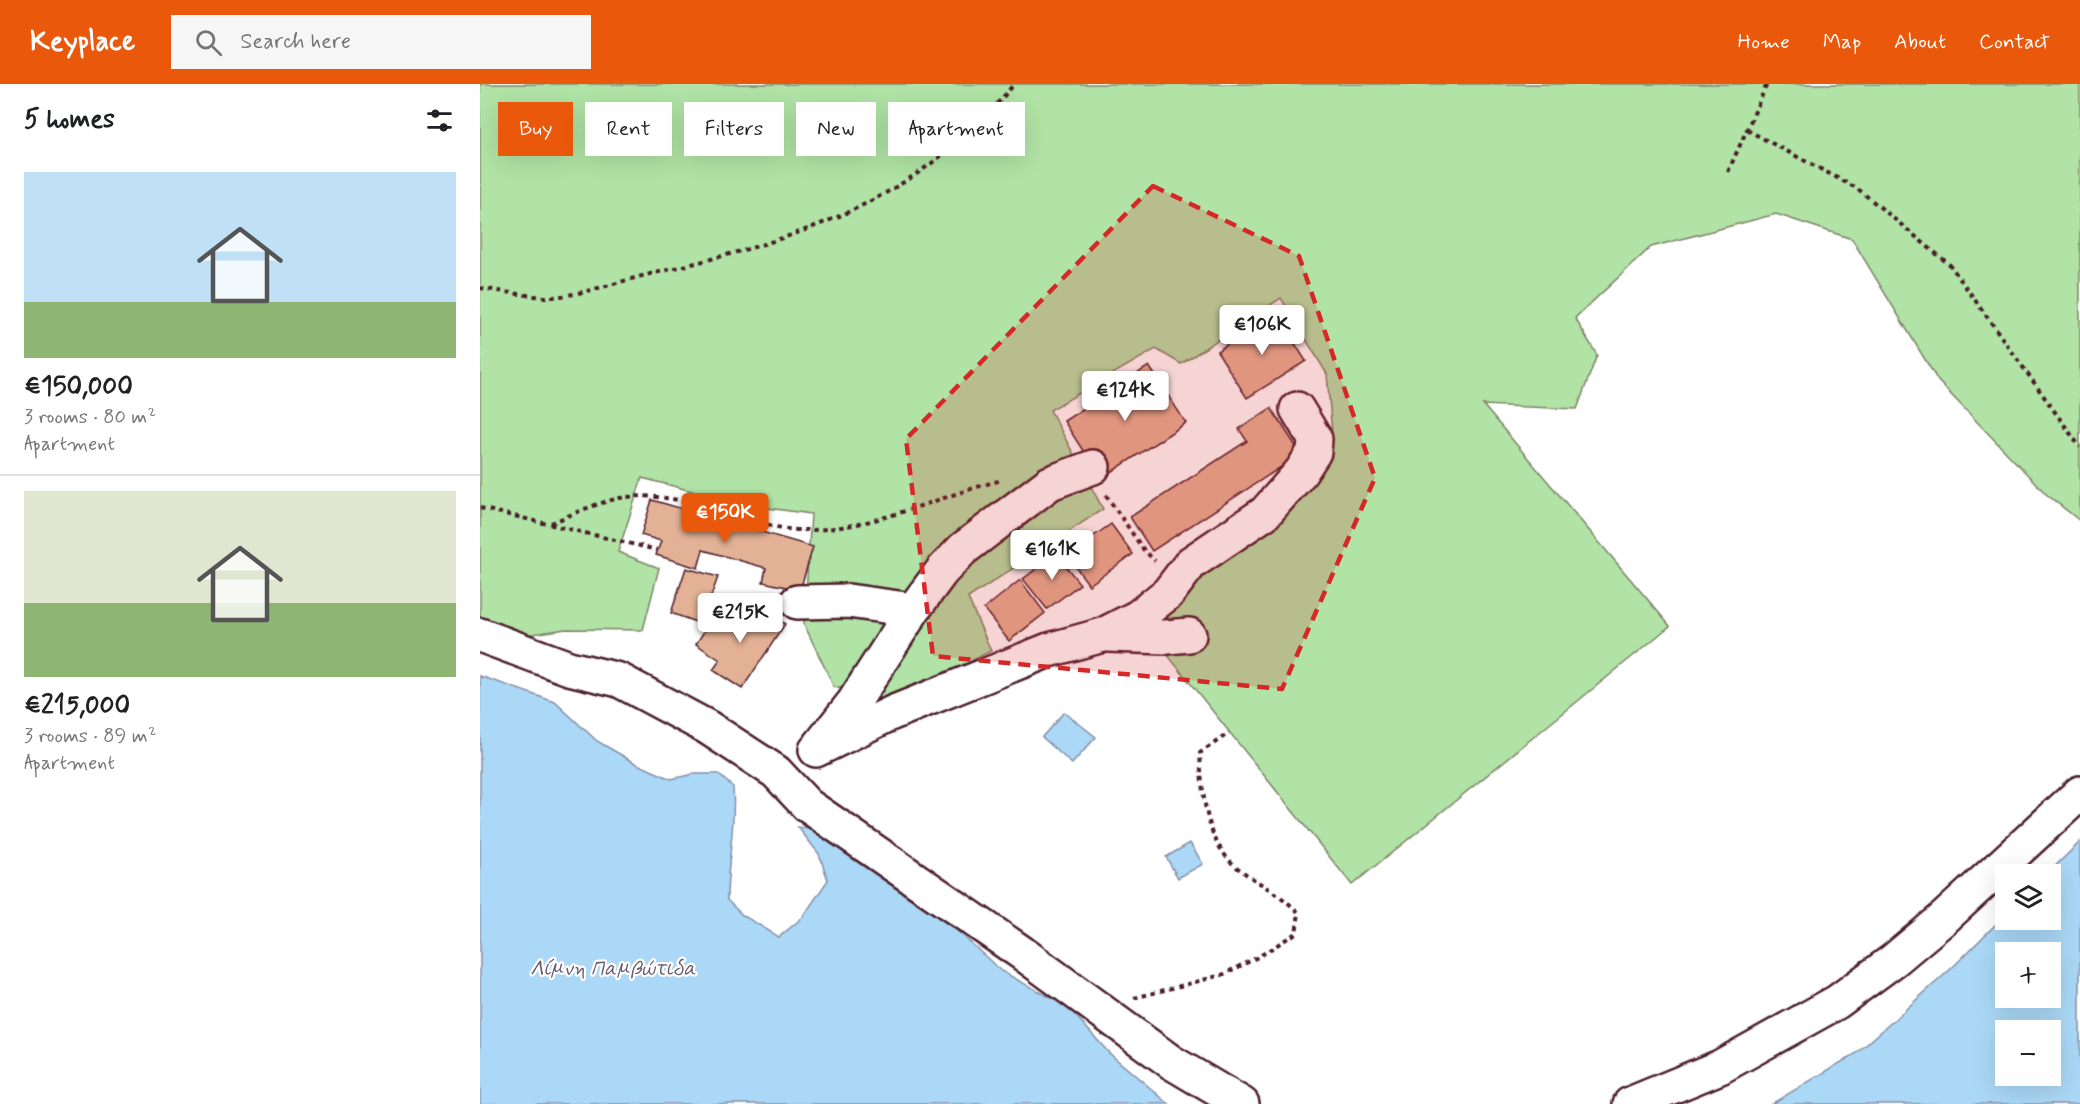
<!DOCTYPE html>
<html lang="en">
<head>
<meta charset="utf-8">
<style>
	body { margin:0; font-family:Mynerve,sans-serif; background:#f6f6f6; color:#202124; height:100vh; display:flex; flex-direction:column; font-size:22px; white-space:nowrap }
	* { box-sizing:border-box; margin:0 }
	p { font-size:20px; color:#757577 }
	.icon { flex:none; width:33px; height:33px; fill:none; stroke:currentColor; stroke-width:2; stroke-linecap:round; stroke-linejoin:round }
	.map { position:relative; flex:1; overflow:hidden }
	.details { display:flex; flex-direction:column; background:#fff; width:480px }
	.details>* { flex:none }
	.hud { position:absolute; left:18px; top:18px; width:570px; height:54px; display:flex; gap:12px }
	.tools { position:absolute; left:1515px; top:780px; display:grid; gap:12px }
	.tools a { display:grid; place-items:center; width:66px; height:66px; border-radius:0px; background:#fff; box-shadow:0 6px 24px #0002; font-size:30px }
	.price { position:absolute; translate:-50% -51px; padding:0 14px; border-radius:6px; background:#fff; color:#222; font-size:20px; line-height:39px; filter:drop-shadow(0 2px 3px #0008) }
	.price::after { content:''; position:absolute; left:50%; top:36px; width:18px; height:14px; margin-left:-9px; background:inherit; clip-path:polygon(0 0,100% 0,50% 100%) }
	.price.current { background:#ea580c; color:#fff }
	ul { padding:0; list-style:none }
	li { display:grid; align-content:center; gap:12px; height:318px; padding:0 24px }
	li+li { border-top:2px solid #e0e0e0 }
	li span { display:grid; place-items:center; height:186px; border-radius:0px; color:#555 }
	li>.icon { margin-inline-start:auto }
	span .icon { width:108px; height:108px; fill:#fffc; stroke-width:1 }
	li b { font-size:26px }
	h2 { display:flex; justify-content:space-between; align-items:center; height:72px; padding:0 24px; font-size:26px }
	.chip { padding:0 21px; border-radius:0px; background:#fff; box-shadow:0 6px 24px #0002; font-size:21px; line-height:54px }
	.chip.current { background:#ea580c; color:#fff }
	header { display:flex; align-items:center; gap:36px; box-sizing:border-box; height:84px; padding:0 30px; background:#ea580c; color:#fff }
	header strong { font-size:28px }
	nav { display:flex; gap:33px; margin-inline-start:auto; font-size:21px }
	.search { width:420px; height:54px; background:#f6f6f6; display:flex; align-items:center; gap:15px; box-sizing:border-box; padding:0 21px; border-radius:0px; color:#757577; font-size:22px }
	main { display:flex; flex:1; min-height:0 }
	.map>svg:first-child { display:block }
</style>
</head>
<body>
<header>
<strong>Keyplace</strong>
<div class="search"><svg class="icon" aria-label="search" viewBox="0 0 24 24"><circle cx="10" cy="10" r="6"/><path d="M15 15l6 6"/></svg>Search here</div>
<nav><a>Home</a><a>Map</a><a>About</a><a>Contact</a></nav>
</header>
<main>
<section class="details">
<h2>5 homes<svg class="icon" aria-label="filters" viewBox="0 0 24 24"><path d="M4 7h16M4 17h16"/><circle cx="9" cy="7" r="2"/><circle cx="15" cy="17" r="2"/></svg></h2>
<ul>
<li><span style="background:linear-gradient(#bfe0f5 70%,#8fb573 0)"><svg class="icon" aria-label="home" viewBox="0 0 24 24"><path d="M3 11l9-7 9 7M6 9v11h12V9"/></svg></span><div><b>€150,000</b><p>3 rooms · 80 m²</p><p>Apartment</p></div></li>
<li><span style="background:linear-gradient(#dfe7d0 60%,#8fb573 0)"><svg class="icon" aria-label="home" viewBox="0 0 24 24"><path d="M3 11l9-7 9 7M6 9v11h12V9"/></svg></span><div><b>€215,000</b><p>3 rooms · 89 m²</p><p>Apartment</p></div></li>
</ul>
</section>
<div class="map">
<svg width="1600" height="1020" viewBox="0 0 1600 1020">
	<rect width="100%" height="100%" fill="#fff"/>
	<filter id="ink" filterUnits="userSpaceOnUse"><feTurbulence type="fractalNoise" baseFrequency=".0167" numOctaves="2"/><feDisplacementMap in="SourceGraphic" scale="12" xChannelSelector="R" yChannelSelector="G"/><feConvolveMatrix kernelMatrix="1 2 1 2 8 2 1 2 1" color-interpolation-filters="sRGB"/></filter>
	<g filter="url(#ink)">
		<path fill="#b0e3a5" stroke="#7d8168" stroke-width="1.5" d="M0,0h1600v437l-34,-27 -108,-113 -86,-142 -76,-25 -125,33 -76,71 22,37 -20,54 -94,-4 187,221 -318,259 -186,-232 -10,-33 163,-147 13,-39 -5,-60 -46,-76 -100,66 -25,-15 -106,61 53,99 -135,89 23,53 -98,49 -59,-13 -30,-63 7,-110 -65,-9 -104,-27 -24,74 41,16 -16,62 -77,-1 -86,13z"/>
		<path fill="#aad8f6" stroke="#848ea5" stroke-width="1.5" fill-rule="evenodd" d="M0,592l75,26 42,39 38,22 36,16 23,-5h24l15,13c3,39 -6,74 -6,113l15,15 37,22 24,-20 25,-37 -9,-26 -21,-27 27,2 122,92 54,50 67,36 41,46 60,51h-689z
			M584,628l32,25 -24,27 -30,-27z
			M1600,758v262h-309l86,-51 96,-86 52,-52 1,5h44v-46h-3zM1570,868v46h-44v-46zM1570,946v46h-44v-46z
			M710,759l13,21 -25,14 -12,-21z"/>
		<path fill="#e3b195" stroke="#4a1f2b" stroke-width="1.5" d="M796,230l30,47 -59,37 -30,-47z
			M669,282l37,57 -85,56 -37,-58z
			M791,324l30,46 -149,97 -22,-34 117,-76 -8,-12z
			M172,416l161,47 -13,43 -37,-8 3,-14 -63,-18 -5,18 -42,-13 5,-14 -20,-6z
			M631,440l22,30 -44,31 -22,-30z
			M576,470l24,30 -33,25 -24,-30z
			M206,484l32,9 -17,47 -30,-11z
			M540,496l25,33 -36,28 -25,-32z
			M276,521l29,19 -43,65 -29,-19 7,-10 -24,-16 19,-30 25,17z"/>
		<g fill="none" stroke-linecap="round" stroke-linejoin="round">
			<defs>
				<path id="minor" d="M317,518l51,-1 65,9
					M0,551l89,33 50,12 88,47 69,45 31,33 215,148 149,109 71,42
					M628,551l59,2 22,-2
					M340,661l34,-43 59,-92 29,-39 21,-22 87,-66 43,-16
					M336,666l76,-37 157,-63 54,-15 35,-18 30,-24 23,-30 74,-50 36,-41 13,-20 1,-13 -18,-30
					M1150,1020l90,-37 117,-65 57,-42 49,-41 137,-126"/>
			</defs>
			<use href="#minor" stroke="#4a1f2b" stroke-width="38"/>
			<path stroke="#4a1f2b" stroke-width="4" stroke-dasharray="4.5 4.5" stroke-linecap="butt" d="M1267,46l111,59 92,76 130,182
				M1248,88l39,-88
				M0,204c22,3 45,8 68,9 22,1 74,-16 98,-22 146,-34 270,-70 368,-191
				M626,411l37,54 12,12
				M0,424l177,42
				M71,439c22,-9 45,-20 69,-25 34,-6 74,5 108,14 24,7 45,17 70,18 71,2 137,-33 204,-50
				M654,914l88,-23 36,-18 38,-24 3,-20c-17,-18 -40,-29 -60,-44 -34,-25 -37,-77 -39,-116l29,-20"/>
			<use href="#minor" stroke="#fff" stroke-width="33"/>
		</g>
	</g>
	<path fill="#d62828" fill-opacity="0.2" stroke="#d62828" stroke-width="4.5" stroke-dasharray="12 8" stroke-linejoin="round" d="M673,102l146,70 76,222 -93,211 -349,-33 -27,-217z"/>
	<g text-anchor="middle" dominant-baseline="central" stroke-width="4.5" stroke-linejoin="round" paint-order="stroke">
		<g font-size="20" font-style="italic" fill="#675668" stroke="#fff">
			<text x="133" y="885">Λίμνη Παμβώτιδα</text>
		</g>
	</g>
</svg>
<div class="tools">
<a><svg class="icon" aria-label="layers" viewBox="0 0 24 24"><path d="M12 4l9 5-9 5-9-5zM3 14l9 5 9-5"/></svg></a>
<a>+</a>
<a>−</a>
</div>
<b class="price" style="left:782px;top:272px">€106K</b>
<b class="price" style="left:645px;top:338px">€124K</b>
<b class="price current" style="left:245px;top:460px">€150K</b>
<b class="price" style="left:572px;top:497px">€161K</b>
<b class="price" style="left:260px;top:560px">€215K</b>
<div class="hud">
<a class="chip current">Buy</a>
<a class="chip">Rent</a>
<a class="chip">Filters</a>
<a class="chip">New</a>
<a class="chip">Apartment</a>
</div>
</div>
</main>
</body>
</html>
